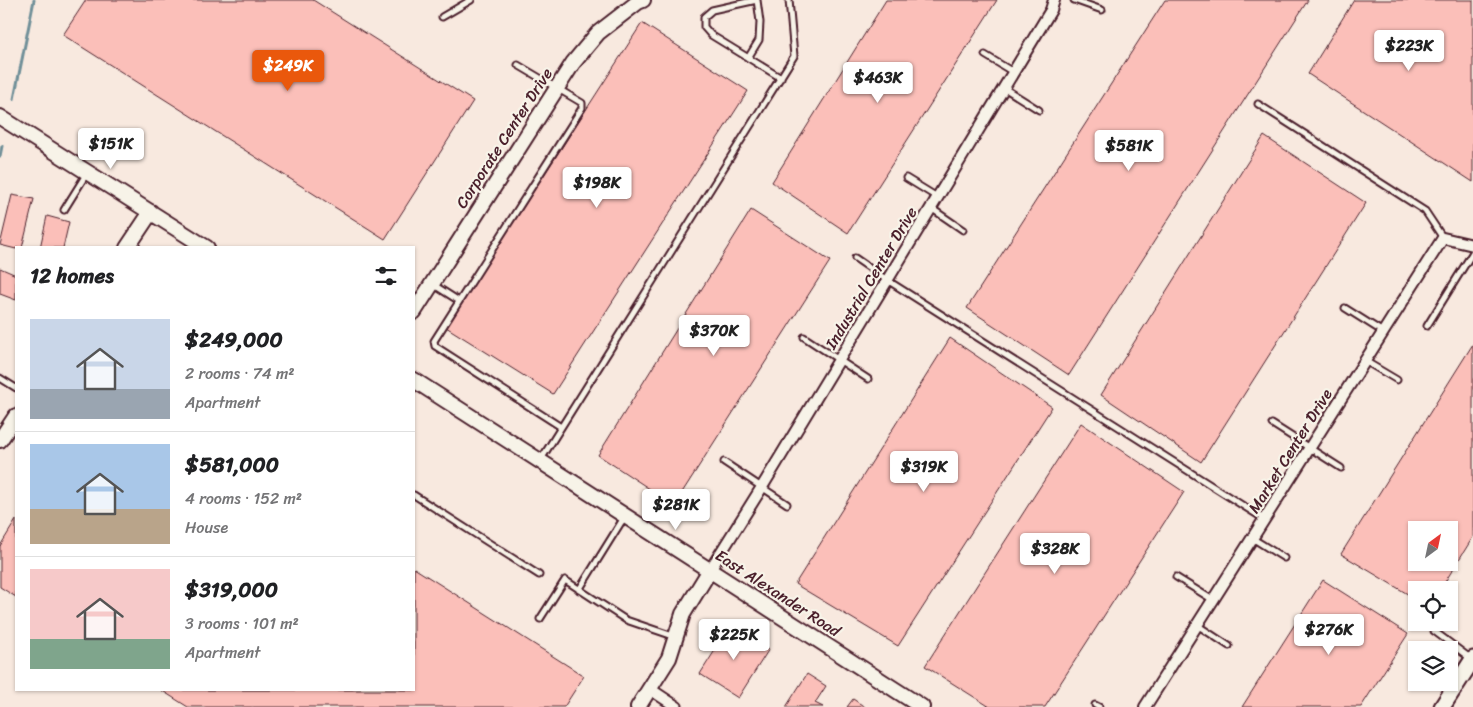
<!DOCTYPE html>
<html lang="en">
<head>
<meta charset="utf-8">
<style>
	body { margin:0; font-family:Sriracha,sans-serif; background:#f6f6f6; color:#202124; height:100vh; display:flex; flex-direction:column; font-size:19px; white-space:nowrap }
	* { box-sizing:border-box; margin:0 }
	p { font-size:16px; color:#757577 }
	.icon { flex:none; width:28px; height:28px; fill:none; stroke:currentColor; stroke-width:2; stroke-linecap:round; stroke-linejoin:round }
	.map { position:relative; flex:1; overflow:hidden }
	.panel { position:absolute; left:15px; top:246px; width:400px; height:445px; display:flex; flex-direction:column; background:#fff; border-radius:0px; box-shadow:0 1px 4px #0004 }
	.panel>* { flex:none }
	.needle { width:32px; rotate:33deg }
	.fabs { position:absolute; left:1408px; top:521px; display:grid; gap:10px }
	.fabs a { display:grid; place-items:center; width:50px; height:50px; border-radius:0px; background:#fff; box-shadow:0 1px 4px #0004; font-size:25px }
	.price { position:absolute; translate:-50% -42px; padding:0 11px; border-radius:5px; background:#fff; color:#222; font-size:16px; line-height:32px; filter:drop-shadow(0 1px 2px #0008) }
	.price::after { content:''; position:absolute; left:50%; top:30px; width:15px; height:11px; margin-left:-8px; background:inherit; clip-path:polygon(0 0,100% 0,50% 100%) }
	.price.on { background:#ea580c; color:#fff }
	ul { padding:0; list-style:none }
	li { display:flex; align-items:center; gap:15px; height:125px; padding:0 15px }
	li+li { border-top:1px solid #e0e0e0 }
	li span { display:grid; place-items:center; flex:none; width:140px; height:100px; border-radius:0px; color:#555 }
	li>.icon { margin-inline-start:auto }
	span .icon { width:60px; height:60px; fill:#fffc; stroke-width:1 }
	li b { font-size:21px }
	h2 { display:flex; justify-content:space-between; align-items:center; height:60px; padding:0 15px; font-size:21px }
	.map>svg:first-child { display:block }
</style>
</head>
<body>
<div class="map">
<svg width="1473" height="707" viewBox="0 0 1473 707">
	<rect width="100%" height="100%" fill="#f8e9df"/>
	<filter id="ink" filterUnits="userSpaceOnUse"><feTurbulence type="fractalNoise" baseFrequency=".02" numOctaves="2"/><feDisplacementMap in="SourceGraphic" scale="10" xChannelSelector="R" yChannelSelector="G"/><feConvolveMatrix kernelMatrix="1 2 1 2 8 2 1 2 1" color-interpolation-filters="sRGB"/></filter>
	<g filter="url(#ink)">
		<g fill="none" stroke-linecap="round" stroke-linejoin="round">
			<path stroke="#6f8f98" stroke-width="3" d="M14,99l20,-99
				M0,156l2,-10"/>
		</g>
		<path fill="#fbbfb9" stroke="#4a1f2b" fill-rule="evenodd" d="M86,0h227l160,101 -88,138 -322,-204z
			M886,0h111l-149,233 -76,-51z
			M1165,0h143l-239,375 -102,-67z
			M1354,0h119v182l-165,-108z
			M642,23l106,68 -195,303 -107,-67z
			M1264,136l102,67 -165,259 -100,-67z
			M12,195l22,4 -12,49h-6v1l-16,-4z
			M751,210l79,51 -156,244 -76,-50z
			M47,216l22,6 -6,26h-23z
			M0,268l16,7v25l-16,-6z
			M950,338l102,69 -154,239 -103,-62z
			M1473,344v193l-33,53h-24v9l-75,-45zM1416,530h33v32h-33z
			M1081,423l103,69 -139,215h-55l-65,-41z
			M16,520v77l-16,-10v-41z
			M414,568l170,108 -20,31h-376l-27,-17h253z
			M1323,580l85,54 -47,73h-119z
			M731,625l38,24 -31,49 -38,-24z
			M807,674l19,12 -11,17 8,4h-37z
			M853,699l12,8h-18z"/>
		<g fill="none" stroke-linecap="round" stroke-linejoin="round">
			<defs>
				<path id="service" d="M757,0l-45,10 -8,7v10l7,8 70,43
					M1074,0l28,10
					M442,17l29,-17
					M985,55l28,17
					M748,58l11,-18 1,-18 -3,-22
					M518,65l64,38v5l-148,233 1,5 126,81
					M1004,88l35,22
					M1258,104l167,107 18,27
					M906,178l31,19
					M931,208l32,22
					M64,210l23,-37
					M855,258l32,22 377,239
					M434,285l25,16
					M1345,308l38,24
					M1427,326l46,-74
					M804,337l64,42
					M1365,361l32,19
					M0,378l16,10
					M1272,424l69,44
					M540,461l254,-405 -5,-56
					M724,462l63,42
					M414,495l125,80
					M1252,538l32,20
					M1176,577l37,23
					M579,590l46,-74
					M540,619l25,-39 61,40 50,17
					M1197,625l32,21
					M1434,631l36,27
					M1095,705l4,2"/>
				<path id="minor" d="M710,570l52,-83 289,-477 3,-10
					M650,689l27,18
					M1145,707l298,-469 30,7"/>
				<path id="tertiary" d="M0,117l207,131
					M127,248l24,-36
					M414,312l159,-249 25,-30 40,-31 5,-2
					M414,380l508,327
					M0,440l16,-24
					M638,707l31,-49 14,-44 27,-44"/>
				<path id="secondary" d="M1442,707l31,-48"/>
			</defs>
			<use href="#service" stroke="#4a1f2b" stroke-width="9"/>
			<use href="#minor" stroke="#4a1f2b" stroke-width="14"/>
			<use href="#tertiary" stroke="#4a1f2b" stroke-width="18"/>
			<use href="#secondary" stroke="#4a1f2b" stroke-width="19"/>
			<use href="#service" stroke="#f7f3e8" stroke-width="5"/>
			<use href="#minor" stroke="#f7f3e8" stroke-width="10"/>
			<use href="#tertiary" stroke="#f7f3e8" stroke-width="14"/>
			<use href="#secondary" stroke="#f7f3e8" stroke-width="15"/>
		</g>
	</g>
	<g text-anchor="middle" dominant-baseline="central" stroke-width="4.5" stroke-linejoin="round" paint-order="stroke">
		<g font-size="16" fill="#4a1f2b" stroke="#f7f3e8">
			<text transform="translate(504 138) rotate(-57)">Corporate Center Drive</text>
			<text transform="translate(871 278) rotate(-59)">Industrial Center Drive</text>
			<text transform="translate(1290 451) rotate(-58)">Market Center Drive</text>
			<text transform="translate(778 593) rotate(33)">East Alexander Road</text>
		</g>
	</g>
</svg>
<div class="fabs">
<a><svg class="needle" viewBox="-14 -14 28 28"><path d="M0-13l5 13h-10z" fill="#e53935"/><path d="M0 13l5-13h-10z" fill="#757577"/></svg></a>
<a><svg class="icon" aria-label="locate" viewBox="0 0 24 24"><circle cx="12" cy="12" r="6"/><path d="M12 2v4M12 18v4M2 12h4M18 12h4"/></svg></a>
<a><svg class="icon" aria-label="layers" viewBox="0 0 24 24"><path d="M12 4l9 5-9 5-9-5zM3 14l9 5 9-5"/></svg></a>
</div>
<b class="price" style="left:1409px;top:72px">$223K</b>
<b class="price on" style="left:288px;top:92px">$249K</b>
<b class="price" style="left:878px;top:104px">$463K</b>
<b class="price" style="left:111px;top:170px">$151K</b>
<b class="price" style="left:1129px;top:172px">$581K</b>
<b class="price" style="left:597px;top:209px">$198K</b>
<b class="price" style="left:714px;top:357px">$370K</b>
<b class="price" style="left:924px;top:493px">$319K</b>
<b class="price" style="left:676px;top:531px">$281K</b>
<b class="price" style="left:1055px;top:575px">$328K</b>
<b class="price" style="left:1329px;top:656px">$276K</b>
<b class="price" style="left:734px;top:661px">$225K</b>
<section class="panel">
<h2>12 homes<svg class="icon" aria-label="filters" viewBox="0 0 24 24"><path d="M4 7h16M4 17h16"/><circle cx="9" cy="7" r="2"/><circle cx="15" cy="17" r="2"/></svg></h2>
<ul>
<li><span style="background:linear-gradient(#c9d6e8 70%,#9aa5b1 0)"><svg class="icon" aria-label="home" viewBox="0 0 24 24"><path d="M3 11l9-7 9 7M6 9v11h12V9"/></svg></span><div><b>$249,000</b><p>2 rooms · 74 m²</p><p>Apartment</p></div></li>
<li><span style="background:linear-gradient(#a9c7e8 65%,#b9a48a 0)"><svg class="icon" aria-label="home" viewBox="0 0 24 24"><path d="M3 11l9-7 9 7M6 9v11h12V9"/></svg></span><div><b>$581,000</b><p>4 rooms · 152 m²</p><p>House</p></div></li>
<li><span style="background:linear-gradient(#f6c9c9 70%,#7fa58c 0)"><svg class="icon" aria-label="home" viewBox="0 0 24 24"><path d="M3 11l9-7 9 7M6 9v11h12V9"/></svg></span><div><b>$319,000</b><p>3 rooms · 101 m²</p><p>Apartment</p></div></li>
</ul>
</section>
</div>
</body>
</html>
